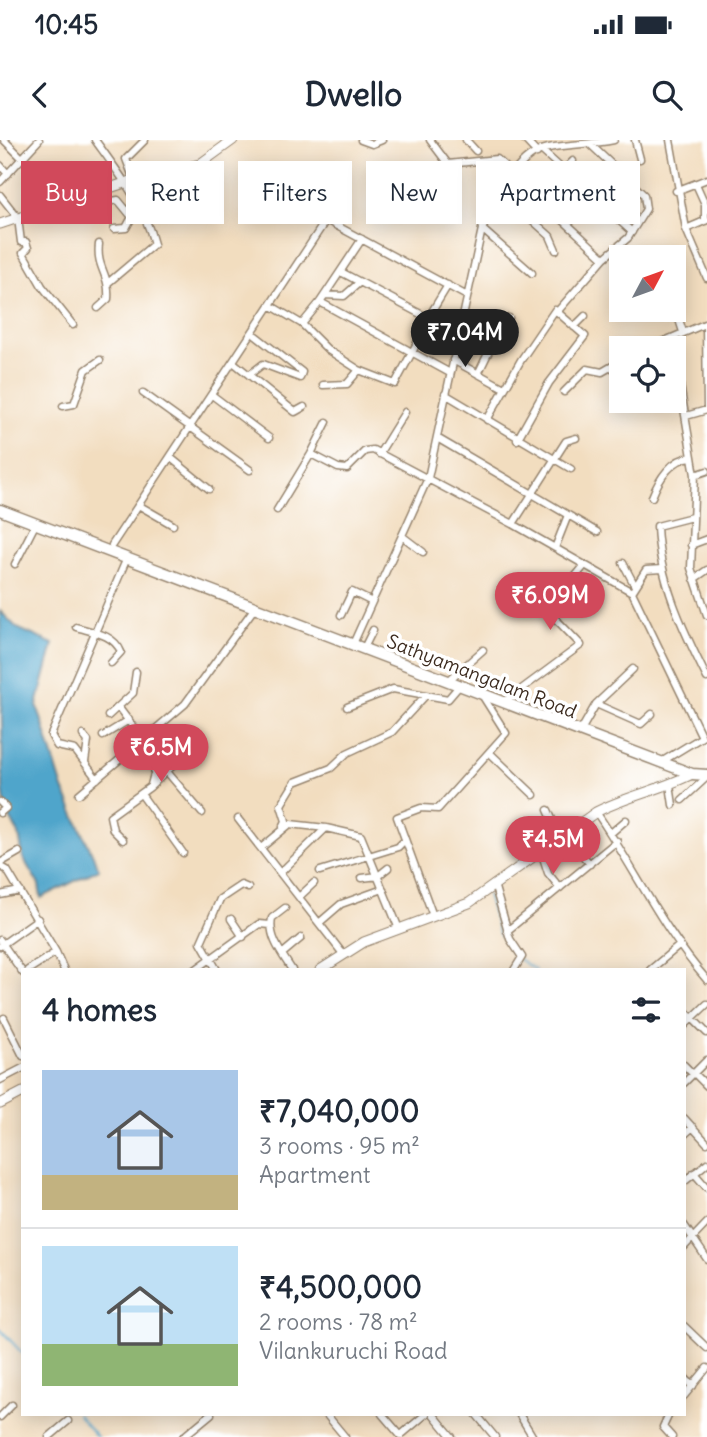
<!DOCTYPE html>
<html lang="en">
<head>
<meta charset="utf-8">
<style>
	body { margin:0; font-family:Delius,sans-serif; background:#f6f6f7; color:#1f2937; height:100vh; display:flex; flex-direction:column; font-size:26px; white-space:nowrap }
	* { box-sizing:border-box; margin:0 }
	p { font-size:23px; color:#747a83 }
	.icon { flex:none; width:38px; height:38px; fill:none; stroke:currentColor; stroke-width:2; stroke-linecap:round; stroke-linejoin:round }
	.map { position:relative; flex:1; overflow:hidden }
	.panel { position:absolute; left:21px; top:828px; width:665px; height:448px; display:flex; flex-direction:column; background:#fff; border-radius:0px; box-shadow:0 4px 18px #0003 }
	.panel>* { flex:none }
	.top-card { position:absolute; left:21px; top:21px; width:665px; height:63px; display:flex; gap:14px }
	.needle { width:46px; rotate:49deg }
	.controls { position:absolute; left:609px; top:105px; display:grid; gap:14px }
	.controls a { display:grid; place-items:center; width:77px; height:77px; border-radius:0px; background:#fff; box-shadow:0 4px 18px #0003; font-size:35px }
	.price { position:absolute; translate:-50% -60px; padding:0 16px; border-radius:24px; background:#d1495b; color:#fff; font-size:23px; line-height:46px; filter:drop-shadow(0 2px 4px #0008) }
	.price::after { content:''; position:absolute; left:50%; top:42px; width:21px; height:16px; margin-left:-10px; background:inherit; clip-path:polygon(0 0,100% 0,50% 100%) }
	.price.active { background:#222; color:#fff }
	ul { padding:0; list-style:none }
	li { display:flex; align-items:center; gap:21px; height:175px; padding:0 21px }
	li+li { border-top:2px solid #e0e1e3 }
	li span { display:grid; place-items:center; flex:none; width:196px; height:140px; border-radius:0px; color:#555 }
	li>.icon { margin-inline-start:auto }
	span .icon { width:84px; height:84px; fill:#fffc; stroke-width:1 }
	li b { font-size:30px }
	h2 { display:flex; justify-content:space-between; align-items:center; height:84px; padding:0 21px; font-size:30px }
	.tag { padding:0 24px; border-radius:0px; background:#fff; box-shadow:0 4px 18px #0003; font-size:24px; line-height:63px }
	.tag.active { background:#d1495b; color:#fff }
	.status { display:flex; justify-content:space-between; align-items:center; height:49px; padding:0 35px; background:#fff; direction:ltr }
	.status svg { height:19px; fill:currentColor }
	header { display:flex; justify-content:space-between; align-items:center; height:91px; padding:0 21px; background:#fff; font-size:32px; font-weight:700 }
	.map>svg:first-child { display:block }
</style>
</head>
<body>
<div class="status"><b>10:45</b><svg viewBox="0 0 49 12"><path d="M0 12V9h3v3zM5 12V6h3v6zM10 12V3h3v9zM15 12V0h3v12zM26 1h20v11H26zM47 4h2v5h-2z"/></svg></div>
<header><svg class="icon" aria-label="back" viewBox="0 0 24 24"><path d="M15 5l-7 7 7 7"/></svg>Dwello<svg class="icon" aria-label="search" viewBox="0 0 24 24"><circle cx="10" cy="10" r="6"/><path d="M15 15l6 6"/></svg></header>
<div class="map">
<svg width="707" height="1297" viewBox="0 0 707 1297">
	<rect width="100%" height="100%" fill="#fff"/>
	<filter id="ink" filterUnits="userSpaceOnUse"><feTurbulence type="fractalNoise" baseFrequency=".0143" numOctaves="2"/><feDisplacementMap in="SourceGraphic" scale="14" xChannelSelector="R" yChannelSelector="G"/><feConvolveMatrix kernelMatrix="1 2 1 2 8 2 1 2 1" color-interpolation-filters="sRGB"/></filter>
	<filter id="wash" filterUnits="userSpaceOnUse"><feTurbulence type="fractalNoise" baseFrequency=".00686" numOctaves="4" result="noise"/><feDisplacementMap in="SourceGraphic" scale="28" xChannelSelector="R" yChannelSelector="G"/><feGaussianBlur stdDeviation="1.57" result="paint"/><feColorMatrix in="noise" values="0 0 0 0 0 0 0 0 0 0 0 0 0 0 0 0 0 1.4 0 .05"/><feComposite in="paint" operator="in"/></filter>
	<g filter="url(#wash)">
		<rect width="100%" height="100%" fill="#f2ddbf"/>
		<path fill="#4fa5cb" stroke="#456874" stroke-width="2" d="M0,471l17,17 36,16 -16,61 26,84 36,80 -58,29 -2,-13 -16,-27 -4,-24 -12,-21 -4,-22z"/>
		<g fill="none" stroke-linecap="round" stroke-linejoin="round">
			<path stroke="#4fa5cb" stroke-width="2" d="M487,754l11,38 16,24 21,14
				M0,1189l23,25
				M77,1274l20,23"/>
		</g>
	</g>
	<g filter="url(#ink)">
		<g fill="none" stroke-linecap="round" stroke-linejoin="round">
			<defs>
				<path id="street" d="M4,0l18,18
					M95,0c23,32 49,65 59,104l-45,38
					M361,0l11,4 10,-4
					M430,0l18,24 49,-5 107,99
					M466,0l10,11
					M525,0l12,13
					M635,0l5,19
					M670,0l16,89 21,49
					M541,10l91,82
					M0,25l8,9
					M564,30l9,-9
					M134,40l-8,-21 19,-19
					M0,42l39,-42
					M696,44l9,20v17
					M676,51l31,-12
					M503,54l47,42 6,14
					M0,55l18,23 3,24h5l2,6 -5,5 19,33 31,39
					M98,69l4,-6 16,-3 14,17 29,-14
					M114,89l12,-1 6,-11
					M482,89l50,44
					M686,89l21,-9
					M325,155l19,1 16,-14
					M320,162l130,71
					M270,165l32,19 26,26 31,20 36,14 35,-65 -89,-47
					M675,167l8,25
					M98,168l10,-9c2,-26 -12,-30 -9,-55
					M557,172l47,-54 24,-20 18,-29 -2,-14 -53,-50
					M428,178l20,-33
					M462,178l33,21 -17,35
					M302,184l18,-22 42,-63
					M706,184l1,86
					M574,187l11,-11
					M495,199l14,-21
					M648,208l26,-11
					M674,208v-11l33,-14
					M674,209l21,126 -4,93 16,47
					M453,220l51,28
					M233,222l62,50 9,-5
					M249,235l14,-11 37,14 2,-6 -46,-36
					M323,245l24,-1 12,-14
					M564,252l23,-23 15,3 19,-11
					M143,253l107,77
					M445,254l126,75
					M212,255l57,43
					M63,266l11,-2 12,-34 14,-10
					M686,276l21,-6
					M487,280l34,-60 34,-50 30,26 -36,47 -32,57
					M437,298l160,94
					M311,314l27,14 9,1 18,-18 8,-1 140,74 119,68 70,145 -41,25
					M379,314l26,-42
					M171,318l38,31
					M695,335l12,-4
					M652,357c7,-18 20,-39 40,-40
					M140,366l33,19
					M277,370l34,-56 16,-32
					M692,377l-35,9c2,54 26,104 50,152
					M513,384l53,-83 10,-3
					M402,396l21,16
					M112,405l214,-325 141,76
					M691,405l16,-6
					M555,408l13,-33
					M623,423l12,23
					M15,424l21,-41
					M694,439l13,-9
					M632,452l14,-22 16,-1
					M341,475l11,-23 20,10
					M76,487c16,5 38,7 45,25l-10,11
					M353,504l75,-166 54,-249c18,-31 32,-77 72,-82 20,-3 39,-3 60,-7
					M364,508l9,-18
					M448,541l35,-31
					M504,562l77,-57 -34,-35 38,-45
					M596,564l45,20 11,-10
					M347,567l46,-18 55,10 12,-14
					M119,568l44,59 39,46
					M108,576l25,-23 3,-21
					M580,592l16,-28 37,-35
					M83,595l5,6 -3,21
					M103,596l26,-16
					M491,614l43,41
					M97,639l-22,-29 -18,-4 -6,-11 76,-177
					M151,645l7,-26
					M670,645l3,20
					M79,654l106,-90 71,-98
					M141,654l42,59
					M682,660l25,-23
					M0,662l6,6 -6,5
					M548,670l12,27
					M596,672c38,55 66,117 111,168
					M238,679l105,135
					M283,687l3,-6 -5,-16 14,-23 36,-14 16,-15 45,-21 34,-37
					M611,693l15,-13
					M564,694l26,30
					M123,700l-10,-10 -3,-14 40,-29 29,-27
					M261,708l29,-24 36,4 35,8 38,93
					M541,711l7,22 12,15
					M0,723l19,-11
					M0,726l7,4 49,82
					M320,731l78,-24 7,-7
					M280,733l46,-45
					M362,738l16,-2 10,-8
					M494,744l16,55 12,18 -8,13
					M0,755l20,-4
					M299,757l15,-14
					M285,768l-13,10c-4,19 10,36 20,52
					M433,776l-36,-99 24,-9 17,1 68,-76 -24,-38
					M231,779l12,18
					M319,783l22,-19 42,-15
					M507,791l110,-90
					M0,800l23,33
					M0,806l38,-27
					M282,814l19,-16
					M28,830l28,-18 8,18
					M195,830l64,-46 11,1
					M217,830l-16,-28 19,-43 21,-14 7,3
					M650,830l30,-25
					M684,870l23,23
					M4,878l19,38
					M684,886l23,-22
					M684,925l9,9
					M694,933l13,13
					M0,940l23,-12
					M684,943l23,-23
					M684,978l23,25
					M684,995l9,-8
					M694,1033l13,15
					M684,1042l23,-19
					M684,1085l23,34
					M684,1107l23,-24
					M684,1186l23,22
					M684,1237l9,9
					M684,1256l23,-28
					M326,1274l19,23
					M382,1274l19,22
					M433,1274l19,23
					M476,1274l19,23
					M519,1274l14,23
					M669,1274l-6,13 9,10
					M0,1277l12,-12
					M401,1295l25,-21
					M49,1297l19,-16
					M183,1297l28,-23"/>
				<path id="secondary" d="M0,84l134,-44 66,-16 33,-24
					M320,830l44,-28 105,-39 127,-91c31,-16 65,-22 96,-38
					M0,964l23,-12"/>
				<path id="highway" d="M0,370l692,264 15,1"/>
			</defs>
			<use href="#street" stroke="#96846e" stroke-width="9"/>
			<use href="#secondary" stroke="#96846e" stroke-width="11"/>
			<use href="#highway" stroke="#96846e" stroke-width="13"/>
			<use href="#street" stroke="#fff" stroke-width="6"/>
			<use href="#secondary" stroke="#fff" stroke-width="9"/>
			<use href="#highway" stroke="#fff" stroke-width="10"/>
		</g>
	</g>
	<g text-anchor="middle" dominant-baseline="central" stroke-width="7" stroke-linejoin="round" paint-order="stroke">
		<g font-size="19" fill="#3b2a1e" stroke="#fff">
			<text transform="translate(482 536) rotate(21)">Sathyamangalam Road</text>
		</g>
	</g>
</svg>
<div class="controls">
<a><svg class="needle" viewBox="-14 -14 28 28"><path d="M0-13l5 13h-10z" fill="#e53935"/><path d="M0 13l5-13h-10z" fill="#747a83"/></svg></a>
<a><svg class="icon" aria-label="locate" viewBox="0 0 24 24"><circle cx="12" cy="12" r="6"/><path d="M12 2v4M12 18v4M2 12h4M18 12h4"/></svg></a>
</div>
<b class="price active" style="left:465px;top:229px">₹7.04M</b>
<b class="price" style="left:550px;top:492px">₹6.09M</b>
<b class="price" style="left:161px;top:644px">₹6.5M</b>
<b class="price" style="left:553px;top:736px">₹4.5M</b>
<div class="top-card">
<a class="tag active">Buy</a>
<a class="tag">Rent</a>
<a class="tag">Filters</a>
<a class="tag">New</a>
<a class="tag">Apartment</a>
</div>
<section class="panel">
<h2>4 homes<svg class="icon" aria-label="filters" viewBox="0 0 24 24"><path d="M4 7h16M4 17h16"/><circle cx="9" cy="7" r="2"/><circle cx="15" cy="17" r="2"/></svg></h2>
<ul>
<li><span style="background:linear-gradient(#a9c7e8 75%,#c2b280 0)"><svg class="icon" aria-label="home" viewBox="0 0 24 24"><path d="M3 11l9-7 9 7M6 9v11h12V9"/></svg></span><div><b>₹7,040,000</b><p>3 rooms · 95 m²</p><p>Apartment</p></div></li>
<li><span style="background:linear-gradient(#bfe0f5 70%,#8fb573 0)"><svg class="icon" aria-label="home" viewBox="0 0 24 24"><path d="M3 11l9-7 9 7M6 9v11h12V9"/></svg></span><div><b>₹4,500,000</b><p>2 rooms · 78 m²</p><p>Vilankuruchi Road</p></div></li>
</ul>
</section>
</div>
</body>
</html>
